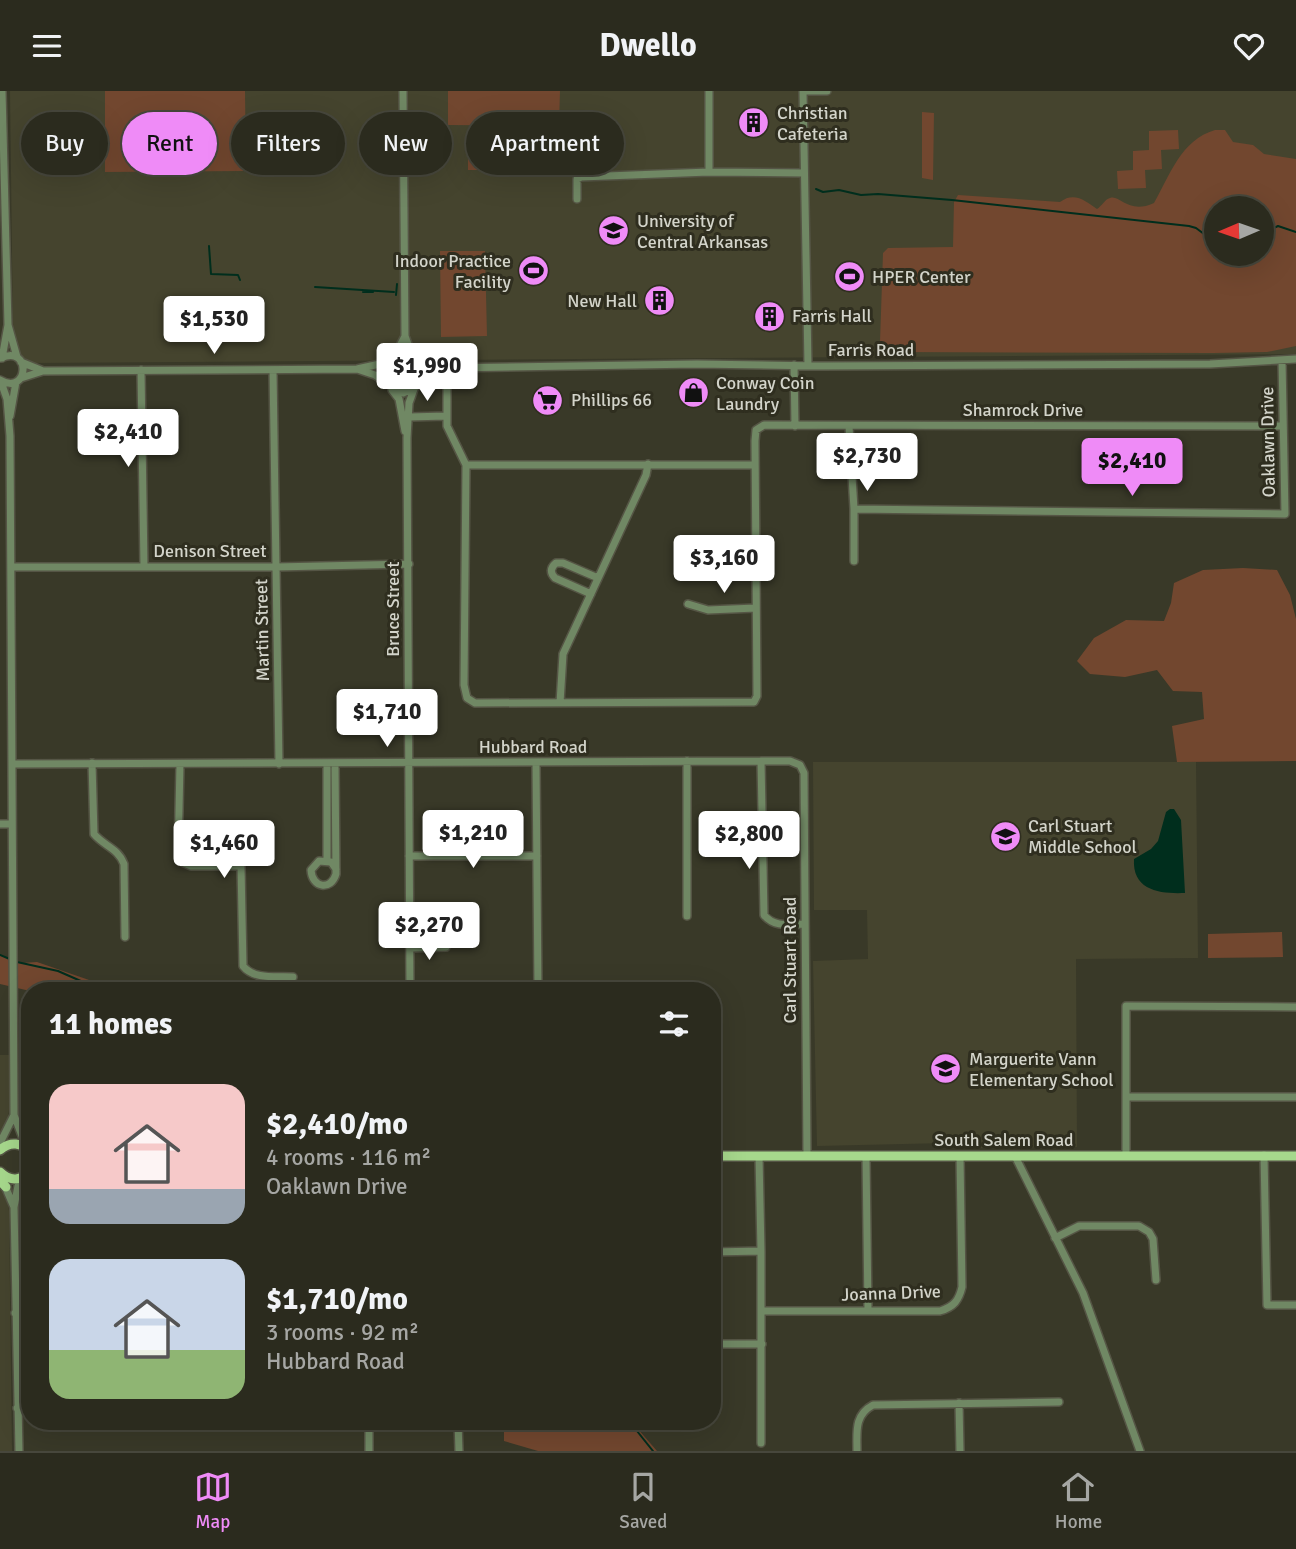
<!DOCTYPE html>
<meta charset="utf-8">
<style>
body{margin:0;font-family:Signika,sans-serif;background:#333327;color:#f1f3f6;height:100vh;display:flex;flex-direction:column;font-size:26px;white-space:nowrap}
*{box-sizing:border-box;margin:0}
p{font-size:23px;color:#a6a7a4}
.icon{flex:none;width:38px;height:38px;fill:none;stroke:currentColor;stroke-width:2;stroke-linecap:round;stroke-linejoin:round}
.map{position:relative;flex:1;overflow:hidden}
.panel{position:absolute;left:21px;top:891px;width:700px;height:448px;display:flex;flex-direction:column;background:#2b2b1e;border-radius:28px;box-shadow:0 7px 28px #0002,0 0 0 2px #47473c}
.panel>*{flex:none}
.banner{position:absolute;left:21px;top:21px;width:700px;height:63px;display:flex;gap:14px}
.needle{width:46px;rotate:268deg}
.fabs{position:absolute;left:1204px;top:105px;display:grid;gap:14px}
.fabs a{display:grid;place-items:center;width:70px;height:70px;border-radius:50%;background:#2b2b1e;box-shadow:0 7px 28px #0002,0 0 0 2px #47473c;font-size:35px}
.price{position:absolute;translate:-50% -60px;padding:0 16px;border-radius:7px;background:#fff;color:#222;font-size:23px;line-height:46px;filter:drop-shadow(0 2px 4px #0008)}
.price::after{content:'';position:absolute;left:50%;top:42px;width:21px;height:16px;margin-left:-10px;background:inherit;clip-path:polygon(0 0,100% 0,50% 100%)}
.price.selected{background:#ef8bf7;color:#111}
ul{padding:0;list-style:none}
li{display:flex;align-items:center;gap:21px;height:175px;padding:0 28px}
li span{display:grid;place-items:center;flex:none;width:196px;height:140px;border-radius:21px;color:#555}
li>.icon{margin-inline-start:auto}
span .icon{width:84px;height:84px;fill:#fffc;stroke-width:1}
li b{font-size:30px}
h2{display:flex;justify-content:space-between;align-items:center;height:84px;padding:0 28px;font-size:30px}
.tag{padding:0 24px;border-radius:32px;background:#2b2b1e;box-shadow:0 7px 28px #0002,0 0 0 2px #47473c;font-size:24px;line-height:63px}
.tag.selected{background:#ef8bf7;color:#111}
header{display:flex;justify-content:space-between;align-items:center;height:91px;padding:0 28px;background:#2b2b1e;font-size:32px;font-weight:700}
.dock{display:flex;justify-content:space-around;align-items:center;height:98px;border-top:2px solid #47473c;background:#2b2b1e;font-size:19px;color:#a6a7a4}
.dock a{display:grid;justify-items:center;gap:4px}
.dock .selected{color:#ef8bf7}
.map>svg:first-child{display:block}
.built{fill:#45442e;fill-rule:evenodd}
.green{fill:#72472f;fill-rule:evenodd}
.water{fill:#002e1d}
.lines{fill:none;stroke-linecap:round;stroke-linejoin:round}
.stream{stroke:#002e1d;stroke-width:2}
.minor-casing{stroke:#555545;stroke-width:10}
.major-casing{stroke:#555545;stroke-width:12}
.minor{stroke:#708864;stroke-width:7}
.major{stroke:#a6d88c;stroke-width:9}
.labels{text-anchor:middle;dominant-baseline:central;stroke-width:6;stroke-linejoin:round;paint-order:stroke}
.poi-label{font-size:18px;fill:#d3d4ca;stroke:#2f2e1f;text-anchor:start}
.street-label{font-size:18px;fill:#d3d4ca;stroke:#2f2e1f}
</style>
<header><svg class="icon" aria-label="menu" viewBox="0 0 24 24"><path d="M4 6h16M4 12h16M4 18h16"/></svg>Dwello<svg class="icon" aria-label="heart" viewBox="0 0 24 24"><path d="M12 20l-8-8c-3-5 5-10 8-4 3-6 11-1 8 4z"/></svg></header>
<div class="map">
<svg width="1296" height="1360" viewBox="0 0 1296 1360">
<rect width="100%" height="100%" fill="#393928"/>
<path class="built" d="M10,0H1296V263L31,272L18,262L13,247ZM1216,117H1262V163H1216Z
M813,671H1196L1198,867L1076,868L1077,1056L978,1057L947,1052L817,1055L813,870L868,868L867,819H814Z
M0,964H9V1020L6,1039L0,1049Z
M0,1093L8,1111L9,1120L12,1360H0Z"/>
<path class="green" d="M105,0H245L246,80L105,81Z
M448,0H560L559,35L448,34Z
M922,21L934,22L933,89L922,87Z
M1178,39L1179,58L1161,59L1162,78L1145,79L1146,97L1118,98L1117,80L1133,79V60L1149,59V40Z
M1215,39H1225L1233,51L1253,54L1264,63L1296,68V255L1267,261L1213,262L891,261L883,257L880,251L883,162L888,157L953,156L954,111L958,104L1060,111C1074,100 1086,110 1097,118C1101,116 1105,108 1110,107C1120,103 1128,124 1154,112C1170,84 1181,49 1215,39ZM1216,117H1262V163H1216Z
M468,45H546V79H468Z
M440,160H485L487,245L441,246Z
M1243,477L1277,479L1290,504L1296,528V670L1177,671L1172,635L1204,628L1202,601L1173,600L1157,579L1125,586L1090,583L1077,570L1094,547L1126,529L1164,530L1171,512L1174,492L1203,479Z
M1282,841L1283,866L1208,867V843Z
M0,864L22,872L37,871L118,899L30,900L0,893Z
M504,1330H631L657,1360H538L504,1350Z"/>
<path class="water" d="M1170,718H1174L1181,729L1185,802C1161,803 1132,800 1134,768L1151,758L1158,750L1166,721Z"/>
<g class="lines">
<path class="stream" d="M816,98L823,101L839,99L861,104L878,103L952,109L1189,135L1196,137L1216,152
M1262,143L1278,135L1296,141
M209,155L211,183L238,184L240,189
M315,196L394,201
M363,201H373
M396,204L397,193
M0,864L12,869
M17,871L58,880L99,898L109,900
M629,1330L653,1360"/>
<defs>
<path id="minor" d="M709,0V81
M803,0L808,274
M803,0H827
M577,108V88L581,86L709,81L804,82
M8,234L17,266
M405,245L413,267
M394,266L405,245L403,0
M2,267L8,234L2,0
M416,270L446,277L697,273L822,275L1210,273L1296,268
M21,271L43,280
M794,274L795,335
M447,277V335L466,374L464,594L467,607L475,612L754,611L757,605L755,350L756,339L764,334L1283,335
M357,278L375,284L384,290
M141,279L144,476
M273,279L279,673
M21,287L43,280L357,278L389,271
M0,289C29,306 32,253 1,267
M1,291L7,308L10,345L14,1024L27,1058
M386,291L385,277L391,268L406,265L415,269L421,281L417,295L403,302L393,299
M419,291L429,284L446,277
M392,299L399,308L405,340
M10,325L16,291
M409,326L446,325
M849,335L854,418V470
M466,374H755
M854,418L1285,423L1282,269
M11,476H276L409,473
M591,503L555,487C550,482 550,477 556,472H563L598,487
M688,513L708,519L756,517
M560,612L563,563L646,384L648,373
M687,670V825
M761,670L764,824C774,837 791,833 805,833
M92,672L94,743C104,755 118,757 124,773L125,846
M327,672V770
M335,672L336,783C331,800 312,797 311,779L319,770L331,771L336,778
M536,672L538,900
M13,673L761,670H790L800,674L804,682L807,1065
M180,673L178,765L184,772L191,775H241L243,875C254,889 276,885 293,886
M0,733H12
M409,765H537
M410,857L446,856
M410,900L407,347L409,312L414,298
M1126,1006H1296
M0,1052L14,1024
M1126,1064V915L1296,916
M1264,1064L1267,1214H1296
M759,1065L761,1160V1352
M1015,1065L1083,1202L1140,1360
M866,1066L868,1219
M4,1093L14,1116L19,1360
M20,1102L30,1088
M14,1116L18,1095L25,1085
M1055,1147L1079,1135H1139L1149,1141L1153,1148L1156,1189
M712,1161L761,1160
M762,1220H940C954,1216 959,1209 962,1196L960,1065
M15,1222L30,1221
M712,1253H762
M959,1312L960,1360
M17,1317H30
M369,1330V1360
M458,1330L459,1360
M857,1360C857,1341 854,1324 873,1314L1059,1311"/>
<path id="major" d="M0,1059C10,1050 22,1051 30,1062
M712,1065H1296
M0,1081C10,1091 22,1090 30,1079
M0,1090L6,1096"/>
</defs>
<use href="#minor" class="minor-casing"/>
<use href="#major" class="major-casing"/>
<use href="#minor" class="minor"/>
<use href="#major" class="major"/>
</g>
<defs>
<symbol id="building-disc" viewBox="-11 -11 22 22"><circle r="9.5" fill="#ef8bf7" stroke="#2f2e1f"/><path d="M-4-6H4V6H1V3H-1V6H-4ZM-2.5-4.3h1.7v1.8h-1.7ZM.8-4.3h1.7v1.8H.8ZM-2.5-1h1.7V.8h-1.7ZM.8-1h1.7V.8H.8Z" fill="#111"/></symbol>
<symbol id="university-disc" viewBox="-11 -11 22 22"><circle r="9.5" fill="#ef8bf7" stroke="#2f2e1f"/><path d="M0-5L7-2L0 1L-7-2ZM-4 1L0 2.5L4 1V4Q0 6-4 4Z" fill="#111"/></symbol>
<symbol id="stadium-disc" viewBox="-11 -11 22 22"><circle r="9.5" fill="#ef8bf7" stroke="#2f2e1f"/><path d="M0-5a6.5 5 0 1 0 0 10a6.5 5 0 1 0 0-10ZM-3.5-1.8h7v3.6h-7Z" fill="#111"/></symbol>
<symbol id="shop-disc" viewBox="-11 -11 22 22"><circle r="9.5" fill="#ef8bf7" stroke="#2f2e1f"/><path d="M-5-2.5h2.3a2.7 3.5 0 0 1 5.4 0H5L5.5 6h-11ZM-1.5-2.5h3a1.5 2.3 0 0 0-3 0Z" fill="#111"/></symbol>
<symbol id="supermarket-disc" viewBox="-11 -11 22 22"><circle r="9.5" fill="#ef8bf7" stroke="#2f2e1f"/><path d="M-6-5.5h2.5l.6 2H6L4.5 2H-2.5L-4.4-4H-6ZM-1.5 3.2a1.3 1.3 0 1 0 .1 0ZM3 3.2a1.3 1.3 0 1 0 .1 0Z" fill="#111"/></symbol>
<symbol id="school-disc" viewBox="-11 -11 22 22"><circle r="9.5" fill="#ef8bf7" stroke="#2f2e1f"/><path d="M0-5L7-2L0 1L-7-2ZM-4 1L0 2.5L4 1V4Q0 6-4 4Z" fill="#111"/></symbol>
</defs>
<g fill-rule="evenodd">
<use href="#building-disc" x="736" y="14" width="35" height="35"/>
<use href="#university-disc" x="596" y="122" width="35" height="35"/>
<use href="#stadium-disc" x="516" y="162" width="35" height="35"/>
<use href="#stadium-disc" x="832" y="168" width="35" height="35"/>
<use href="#building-disc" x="642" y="192" width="35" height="35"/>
<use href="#building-disc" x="752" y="208" width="35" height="35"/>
<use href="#shop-disc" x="676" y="284" width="35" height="35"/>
<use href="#supermarket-disc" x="530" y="292" width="35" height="35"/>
<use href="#school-disc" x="988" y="728" width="35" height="35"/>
<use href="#school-disc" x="928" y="960" width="35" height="35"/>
</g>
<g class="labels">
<g class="poi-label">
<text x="777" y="22">Christian<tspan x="777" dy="21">Cafeteria</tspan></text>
<text x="637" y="130">University of<tspan x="637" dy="21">Central Arkansas</tspan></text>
<text x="511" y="170" text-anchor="end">Indoor Practice<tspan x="511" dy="21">Facility</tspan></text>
<text x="872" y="186">HPER Center</text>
<text x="637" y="210" text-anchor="end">New Hall</text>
<text x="792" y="225">Farris Hall</text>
<text x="716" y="292">Conway Coin<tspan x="716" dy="21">Laundry</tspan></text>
<text x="571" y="309">Phillips 66</text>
<text x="1028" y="735">Carl Stuart<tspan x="1028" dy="21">Middle School</tspan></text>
<text x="969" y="968">Marguerite Vann<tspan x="969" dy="21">Elementary School</tspan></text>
</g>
<g class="street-label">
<text x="871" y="259">Farris Road</text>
<text x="1023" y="319">Shamrock Drive</text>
<text transform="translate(1268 351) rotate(-91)">Oaklawn Drive</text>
<text x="210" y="460">Denison Street</text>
<text transform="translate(393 518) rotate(-90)">Bruce Street</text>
<text transform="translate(262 539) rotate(-91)">Martin Street</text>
<text x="533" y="656">Hubbard Road</text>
<text transform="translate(790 869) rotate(-90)">Carl Stuart Road</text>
<text x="1004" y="1049">South Salem Road</text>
<text transform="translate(891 1202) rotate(-2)">Joanna Drive</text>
</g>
</g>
</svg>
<div class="fabs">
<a><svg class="needle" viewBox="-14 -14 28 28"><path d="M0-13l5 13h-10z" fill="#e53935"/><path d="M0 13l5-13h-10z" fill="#a6a7a4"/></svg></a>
</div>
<b class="price" style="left:214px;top:265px">$1,530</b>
<b class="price" style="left:427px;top:312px">$1,990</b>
<b class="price" style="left:128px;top:378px">$2,410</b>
<b class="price" style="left:867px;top:402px">$2,730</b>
<b class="price selected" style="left:1132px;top:407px">$2,410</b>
<b class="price" style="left:724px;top:504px">$3,160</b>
<b class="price" style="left:387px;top:658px">$1,710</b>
<b class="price" style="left:473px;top:779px">$1,210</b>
<b class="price" style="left:749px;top:780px">$2,800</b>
<b class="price" style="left:224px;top:789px">$1,460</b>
<b class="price" style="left:429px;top:871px">$2,270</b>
<div class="banner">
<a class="tag">Buy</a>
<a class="tag selected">Rent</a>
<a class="tag">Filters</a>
<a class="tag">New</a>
<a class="tag">Apartment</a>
</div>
<section class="panel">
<h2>11 homes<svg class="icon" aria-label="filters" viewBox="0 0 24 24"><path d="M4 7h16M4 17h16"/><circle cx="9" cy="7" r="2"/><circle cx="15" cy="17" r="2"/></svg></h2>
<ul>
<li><span style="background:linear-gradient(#f6c9c9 75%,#9aa5b1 0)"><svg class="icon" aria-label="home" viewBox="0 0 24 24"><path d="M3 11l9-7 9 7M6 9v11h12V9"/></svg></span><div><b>$2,410/mo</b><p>4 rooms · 116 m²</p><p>Oaklawn Drive</p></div></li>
<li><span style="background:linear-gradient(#c9d6e8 65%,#8fb573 0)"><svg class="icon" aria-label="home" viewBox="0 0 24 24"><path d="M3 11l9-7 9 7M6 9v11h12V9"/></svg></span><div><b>$1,710/mo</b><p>3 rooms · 92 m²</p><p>Hubbard Road</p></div></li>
</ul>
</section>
</div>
<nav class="dock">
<a class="selected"><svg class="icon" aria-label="map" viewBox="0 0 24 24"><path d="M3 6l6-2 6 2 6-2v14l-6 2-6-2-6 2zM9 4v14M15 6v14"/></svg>Map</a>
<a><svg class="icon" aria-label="saved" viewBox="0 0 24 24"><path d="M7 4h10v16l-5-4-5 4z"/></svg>Saved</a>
<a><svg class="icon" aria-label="home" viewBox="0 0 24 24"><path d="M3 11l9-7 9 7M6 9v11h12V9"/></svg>Home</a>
</nav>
